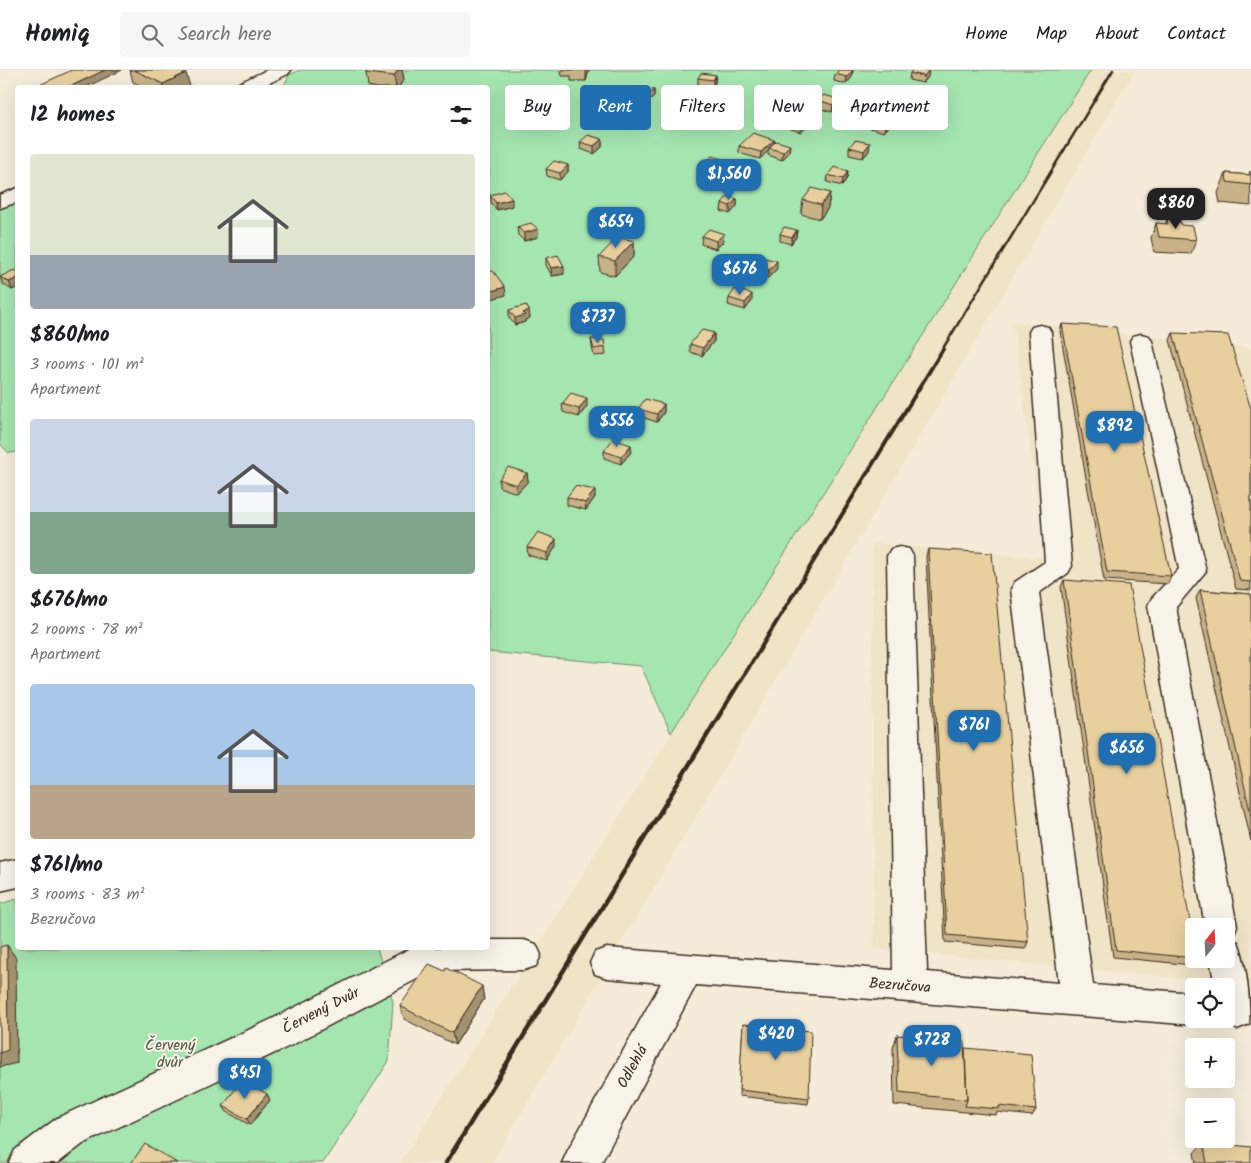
<!DOCTYPE html>
<meta charset="utf-8">
<style>
body{margin:0;font-family:Kalam,sans-serif;background:#f6f6f6;color:#202124;height:100vh;display:flex;flex-direction:column;font-size:19px;white-space:nowrap}
*{box-sizing:border-box;margin:0}
p{font-size:16px;color:#757577}
.icon{flex:none;width:28px;height:28px;fill:none;stroke:currentColor;stroke-width:2;stroke-linecap:round;stroke-linejoin:round}
.map{position:relative;flex:1;overflow:hidden}
.drawer{position:absolute;left:15px;top:15px;width:475px;height:865px;display:flex;flex-direction:column;background:#fff;border-radius:5px;box-shadow:0 5px 20px #0002}
.drawer>*{flex:none}
.hud{position:absolute;left:505px;top:15px;width:475px;height:45px;display:flex;gap:10px}
.needle{width:32px;rotate:18deg}
.fabs{position:absolute;left:1185px;top:848px;display:grid;gap:10px}
.fabs a{display:grid;place-items:center;width:50px;height:50px;border-radius:5px;background:#fff;box-shadow:0 5px 20px #0002;font-size:25px}
.price{position:absolute;translate:-50% -42px;padding:0 11px;border-radius:10px;background:#1f6fb2;color:#fff;font-size:16px;line-height:32px;filter:drop-shadow(0 1px 2px #0008)}
.price::after{content:'';position:absolute;left:50%;top:30px;width:15px;height:11px;margin-left:-8px;background:inherit;clip-path:polygon(0 0,100% 0,50% 100%)}
.price.on{background:#222;color:#fff}
ul{padding:0;list-style:none}
li{display:grid;align-content:center;gap:10px;height:265px;padding:0 15px}
li span{display:grid;place-items:center;height:155px;border-radius:5px;color:#555}
li>.icon{margin-inline-start:auto}
span .icon{width:90px;height:90px;fill:#fffc;stroke-width:1}
li b{font-size:21px}
h2{display:flex;justify-content:space-between;align-items:center;height:60px;padding:0 15px;font-size:21px}
.chip{padding:0 18px;border-radius:5px;background:#fff;box-shadow:0 5px 20px #0002;font-size:18px;line-height:45px}
.chip.on{background:#1f6fb2;color:#fff}
header{display:flex;align-items:center;gap:30px;box-sizing:border-box;height:70px;padding:0 25px;background:#fff;border-bottom:1px solid #e0e0e0}
header strong{font-size:24px}
nav{display:flex;gap:28px;margin-inline-start:auto;font-size:18px}
.search{width:350px;height:45px;background:#f6f6f6;display:flex;align-items:center;gap:12px;box-sizing:border-box;padding:0 18px;border-radius:5px;color:#757577;font-size:19px}
.map>svg:first-child{display:block}
.built{fill:#f0e4c7;fill-rule:evenodd}
.green{fill:#a5e6b0;stroke:#708867}
.lines{fill:none;stroke-linecap:round;stroke-linejoin:round}
.minor-casing{stroke:#3b2a1e;stroke-width:3}
.minor{fill:#f7f3e8;fill-rule:evenodd}
.rail-far2{stroke:#3b2a1e;stroke-width:2.5}
.rail-far1{stroke:#3b2a1e;stroke-width:4}
.rail{stroke:#3b2a1e;stroke-width:4.5}
.wall{fill:#c8b388;stroke:#3b2a1e}
.shaded-wall{fill:#a2926f;stroke:#3b2a1e}
.building{fill:#e8d09e;stroke:#3b2a1e}
.labels{text-anchor:middle;dominant-baseline:central;stroke-width:4;stroke-linejoin:round;paint-order:stroke}
.near-street-label{font-size:15px;fill:#3b2a1e;stroke:#f7f3e8}
.near-park-label{font-size:15px;fill:#565942;stroke:#f7f3e8}
</style>
<header>
<strong>Homiq</strong>
<div class="search"><svg class="icon" aria-label="search" viewBox="0 0 24 24"><circle cx="10" cy="10" r="6"/><path d="M15 15l6 6"/></svg>Search here</div>
<nav><a>Home</a><a>Map</a><a>About</a><a>Contact</a></nav>
</header>
<div class="map">
<svg width="1251" height="1093" viewBox="0 0 1251 1093">
<rect width="100%" height="100%" fill="#f4ecd9"/>
<filter id="ink" filterUnits="userSpaceOnUse"><feTurbulence type="fractalNoise" baseFrequency=".02" numOctaves="2"/><feDisplacementMap in="SourceGraphic" scale="10" xChannelSelector="R" yChannelSelector="G"/><feConvolveMatrix kernelMatrix="1 2 1 2 8 2 1 2 1" color-interpolation-filters="sRGB"/></filter>
<g filter="url(#ink)">
<path class="built" d="M1091,0H1135L492,1093H400Z
M1013,252L1251,278V915L874,879L872,473L1045,488ZM1194,856H1226V889H1194Z"/>
<path class="green" d="M300,0H1091L671,663L641,596L488,582V18H283L289,5Z
M17,130L18,382L9,383L0,374V138Z
M17,829L18,878H377L393,932L389,991L323,1093H0V834Z"/>
<g class="lines">
<defs>
<path id="minor" d="M267,0H291L288,4L259,18H234L237,14Z
M18,118V132L0,138V125Z
M1040,255L1048,257L1051,262L1072,496L1068,503L1039,523L1093,915L1194,923V949H1207L1206,950L1194,955L696,915L601,1093H562L568,1080L661,913L607,908L595,904L590,893L595,882L607,878L893,900L887,486L891,479L900,477L909,479L913,486L927,902L1059,913L1011,519L1015,512L1045,492L1029,262L1032,257Z
M1141,264L1149,266L1152,271L1206,501L1176,537L1237,856L1233,866L1227,868L1238,872C1246,890 1251,936 1249,954L1237,959L1225,954L1222,949H1226V916H1215L1210,889H1226V856H1205L1148,535L1152,528L1179,499L1130,271L1133,266Z
M18,789V817L0,821V793Z
M488,870H524L536,874L541,885L536,896L524,900L432,901L294,974L83,1074L58,1093H9L15,1080L57,1048L270,950L411,878H488Z"/>
</defs>
<use href="#minor" class="minor-casing"/>
<use href="#minor" class="minor"/>
<path class="rail-far2" d="M942,280L1113,0"/>
<path class="rail-far1" d="M724,638L943,279"/>
<path class="rail" d="M446,1093L725,636"/>
</g>
<path class="wall" d="M130,0H181L190,16L188,18H145L133,12Z
M367,0H402L404,9L398,18H377L368,16L366,3Z
M561,0H589L586,11H571V6H562Z
M910,3L928,7L923,13L909,10Z
M835,4L852,7L846,14L834,11Z
M716,5L715,12L713,17L698,15V8Z
M654,20V27L647,33L637,30V23Z
M890,28L908,32L903,38L889,35Z
M539,29V36L530,43L518,39L517,32Z
M838,29V36L832,42L817,38L818,30Z
M589,44L609,48L602,55L589,51Z
M891,48L890,55L884,62L870,58L871,51Z
M809,49L808,56L801,62L788,58V51Z
M602,69V77L594,84L581,79L580,72Z
M774,70V73L789,83L782,90L768,85V81L760,89L739,83V76Z
M849,77L869,81L863,88L849,85Z
M705,93L726,97L719,104L705,100Z
M568,95V102L560,110L547,106L546,99Z
M848,101L847,108L842,116L827,112L828,105Z
M1250,101L1251,136L1220,133L1218,123L1226,103L1249,105Z
M830,123L828,138L820,149L801,144L803,130Z
M490,125L512,136L497,140L491,133Z
M737,129V136L730,144L721,141L722,133Z
M1167,149L1181,155L1196,170L1191,184L1154,182L1151,168L1156,153L1165,154Z
M517,157L538,167L524,171L518,165Z
M797,160L796,167L791,174L780,171V164Z
M702,166L723,172L716,179L701,174Z
M634,171V186L615,206L600,202L599,187Z
M546,188L564,204L552,206L546,195Z
M753,196L777,199L768,208L753,203Z
M18,202V217L12,220L3,214L0,207Z
M729,228L752,231L745,240L728,235Z
M509,240L530,248L525,250V252L515,255L509,248Z
M1062,254L1171,506L1168,514L1104,510L1060,261Z
M714,263V271L702,286L690,282V274Z
M1173,263L1251,339V520L1236,519L1170,270Z
M591,269L605,277L606,285L594,286L592,277Z
M562,334L587,336L579,347L563,342Z
M664,334V342L657,352L638,346V339Z
M631,375V382L621,394L604,388V381Z
M527,403L528,411L517,423L499,417V409Z
M567,427H595L586,440L567,435Z
M556,476L547,491L528,485L527,477Z
M928,479L1028,872L1025,879L945,872L926,486Z
M1064,510L1194,874V889H1196L1192,895L1113,887L1061,517Z
M1200,520L1251,524V771L1196,528Z
M484,929L455,975L404,949L400,936Z
M743,954L809,1028L808,1034L739,1026Z
M897,965L965,978L1036,1040L1032,1046L997,1042L996,1045L894,1035L893,978Z
M267,1024L270,1030L250,1055L227,1042L223,1036Z
M1203,1072L1251,1093H1196L1194,1083Z"/>
<path class="shaded-wall" d="M105,0H122L84,18H67Z
M398,0H402L404,9L398,18H396L394,6Z
M586,0H589L586,11Z
M853,0L852,7L846,14L847,7Z
M929,0L928,7L923,13L924,6Z
M186,3L190,16L188,18H163V14Z
M716,5L715,12L713,17V10Z
M654,20V27L647,33V26Z
M909,25L908,32L903,38L904,31Z
M539,29V36L530,43V36Z
M838,29V36L832,42L833,35Z
M609,41V48L602,55V48Z
M891,48L890,55L884,62L885,55Z
M809,49L808,56L801,62V55Z
M602,69V77L594,84V76Z
M774,70L773,77L769,78L768,81L760,89L761,82Z
M870,73L869,81L863,88L864,81Z
M790,75L789,83L782,90L783,82Z
M726,90V97L719,104V97Z
M568,95V102L560,110V103Z
M488,99H489V106L488,107Z
M848,101L847,108L842,116L843,109Z
M830,123L828,138L820,149L821,135Z
M512,129V136L497,140L496,133Z
M737,129V136L730,144V136Z
M538,159V167L524,171V163Z
M797,160L796,167L791,174L792,167Z
M724,164L723,172L716,179V171Z
M634,171V186L615,206V191Z
M777,191V199L768,208L769,200Z
M564,196V204L552,206L551,198Z
M18,208V217L12,220L9,212Z
M505,217L506,225L488,230V222Z
M752,224V231L745,240V233Z
M529,240L530,248L525,250V252L515,255V248L523,243Z
M714,263V271L702,286L703,278Z
M587,328V336L579,347V339Z
M664,334V342L657,352V344Z
M631,375V382L621,394V387Z
M527,403L528,411L517,423L516,415Z
M595,420V427L586,440L585,433Z
M556,469V476L547,491V483Z
M7,875L16,888L17,993L0,997V983Z
M482,916L484,929L455,975L452,963Z
M267,1024L270,1030L250,1055L247,1049Z"/>
<path class="building" d="M72,0H105L67,18H33Z
M134,0H181L186,3L163,14Z
M367,0H398L394,6L366,3Z
M839,0H853L847,7L835,4Z
M913,0H929L924,6L910,3Z
M701,3L716,5L713,10L698,8Z
M643,18L654,20L647,26L637,23Z
M896,22L909,25L904,31L890,28Z
M527,25L539,29L530,36L517,32Z
M824,25L838,29L833,35L818,30Z
M596,38L609,41L602,48L589,44Z
M795,45L809,49L801,55L788,51Z
M876,45L891,48L885,55L871,51Z
M753,63L774,70L761,82L739,76Z
M588,65L602,69L594,76L580,72Z
M855,70L870,73L864,81L849,77Z
M776,71L790,75L783,82L769,78Z
M712,86L726,90L719,97L705,93Z
M554,91L568,95L560,103L546,99Z
M834,97L848,101L843,109L828,105Z
M1226,103L1251,105V115L1227,112Z
M812,118L830,123L821,135L803,130Z
M505,121L512,129L496,133L490,125Z
M728,126L737,129L730,136L722,133Z
M1167,149L1180,150L1181,155L1193,156L1196,170L1159,167L1156,153L1168,154Z
M531,153L538,159L524,163L517,157Z
M784,157L797,160L792,167L780,164Z
M709,159L724,164L716,171L702,166Z
M618,167L634,171L615,191L599,187Z
M558,185L564,196L551,198L546,188Z
M760,187L777,191L769,200L753,196Z
M14,200L18,202V208L9,212L0,207Z
M493,201L505,217L488,222V202Z
M735,219L752,224L745,233L729,228Z
M526,235L529,240L523,243L525,245L515,248L509,240Z
M1062,254L1116,257L1171,506L1107,502Z
M702,260L714,263L703,278L690,274Z
M1173,263L1228,265L1251,339V512L1240,511Z
M591,269L604,270L605,277L594,279Z
M571,323L587,328L579,339L562,334Z
M645,329L664,334L657,344L638,339Z
M613,369L631,375L621,387L604,381Z
M508,397L527,403L516,415L499,409Z
M575,416L595,420L585,433L567,427Z
M538,462L556,469L547,483L527,477Z
M928,479L992,483L1028,872L947,865Z
M1064,510L1129,515L1194,874V888L1116,880Z
M1200,520L1251,524V745Z
M7,875L8,980L0,983V877Z
M429,894L445,901L446,898L482,916L452,963L400,936Z
M743,954L811,961L809,1028L739,1020Z
M897,965L964,971L967,1030L899,1023Z
M965,978L1031,984L1036,1040L999,1036V1039L965,1036L967,1030Z
M242,1010L267,1024L247,1049L223,1036Z
M1203,1072L1251,1077V1093H1207Z
M145,1074L177,1093H131Z"/>
</g>
<g class="labels">
<g class="near-street-label">
<text transform="translate(900 916) rotate(4)">Bezručova</text>
<text transform="translate(321 941) rotate(-27)">Červený Dvůr</text>
<text transform="translate(633 997) rotate(-61)">Odlehlá</text>
</g>
<g class="near-park-label">
<text x="170" y="976">Červený<tspan x="170" dy="17">dvůr</tspan></text>
</g>
</g>
</svg>
<div class="fabs">
<a><svg class="needle" viewBox="-14 -14 28 28"><path d="M0-13l5 13h-10z" fill="#e53935"/><path d="M0 13l5-13h-10z" fill="#757577"/></svg></a>
<a><svg class="icon" aria-label="locate" viewBox="0 0 24 24"><circle cx="12" cy="12" r="6"/><path d="M12 2v4M12 18v4M2 12h4M18 12h4"/></svg></a>
<a>+</a>
<a>−</a>
</div>
<b class="price" style="left:729px;top:131px">$1,560</b>
<b class="price on" style="left:1176px;top:160px">$860</b>
<b class="price" style="left:616px;top:179px">$654</b>
<b class="price" style="left:740px;top:226px">$676</b>
<b class="price" style="left:598px;top:274px">$737</b>
<b class="price" style="left:617px;top:378px">$556</b>
<b class="price" style="left:1115px;top:383px">$892</b>
<b class="price" style="left:974px;top:682px">$761</b>
<b class="price" style="left:1127px;top:705px">$656</b>
<b class="price" style="left:776px;top:991px">$420</b>
<b class="price" style="left:932px;top:997px">$728</b>
<b class="price" style="left:245px;top:1030px">$451</b>
<div class="hud">
<a class="chip">Buy</a>
<a class="chip on">Rent</a>
<a class="chip">Filters</a>
<a class="chip">New</a>
<a class="chip">Apartment</a>
</div>
<section class="drawer">
<h2>12 homes<svg class="icon" aria-label="filters" viewBox="0 0 24 24"><path d="M4 7h16M4 17h16"/><circle cx="9" cy="7" r="2"/><circle cx="15" cy="17" r="2"/></svg></h2>
<ul>
<li><span style="background:linear-gradient(#dfe7d0 65%,#9aa5b1 0)"><svg class="icon" aria-label="home" viewBox="0 0 24 24"><path d="M3 11l9-7 9 7M6 9v11h12V9"/></svg></span><div><b>$860/mo</b><p>3 rooms · 101 m²</p><p>Apartment</p></div></li>
<li><span style="background:linear-gradient(#c9d6e8 60%,#7fa58c 0)"><svg class="icon" aria-label="home" viewBox="0 0 24 24"><path d="M3 11l9-7 9 7M6 9v11h12V9"/></svg></span><div><b>$676/mo</b><p>2 rooms · 78 m²</p><p>Apartment</p></div></li>
<li><span style="background:linear-gradient(#a9c7e8 65%,#b9a48a 0)"><svg class="icon" aria-label="home" viewBox="0 0 24 24"><path d="M3 11l9-7 9 7M6 9v11h12V9"/></svg></span><div><b>$761/mo</b><p>3 rooms · 83 m²</p><p>Bezručova</p></div></li>
</ul>
</section>
</div>
